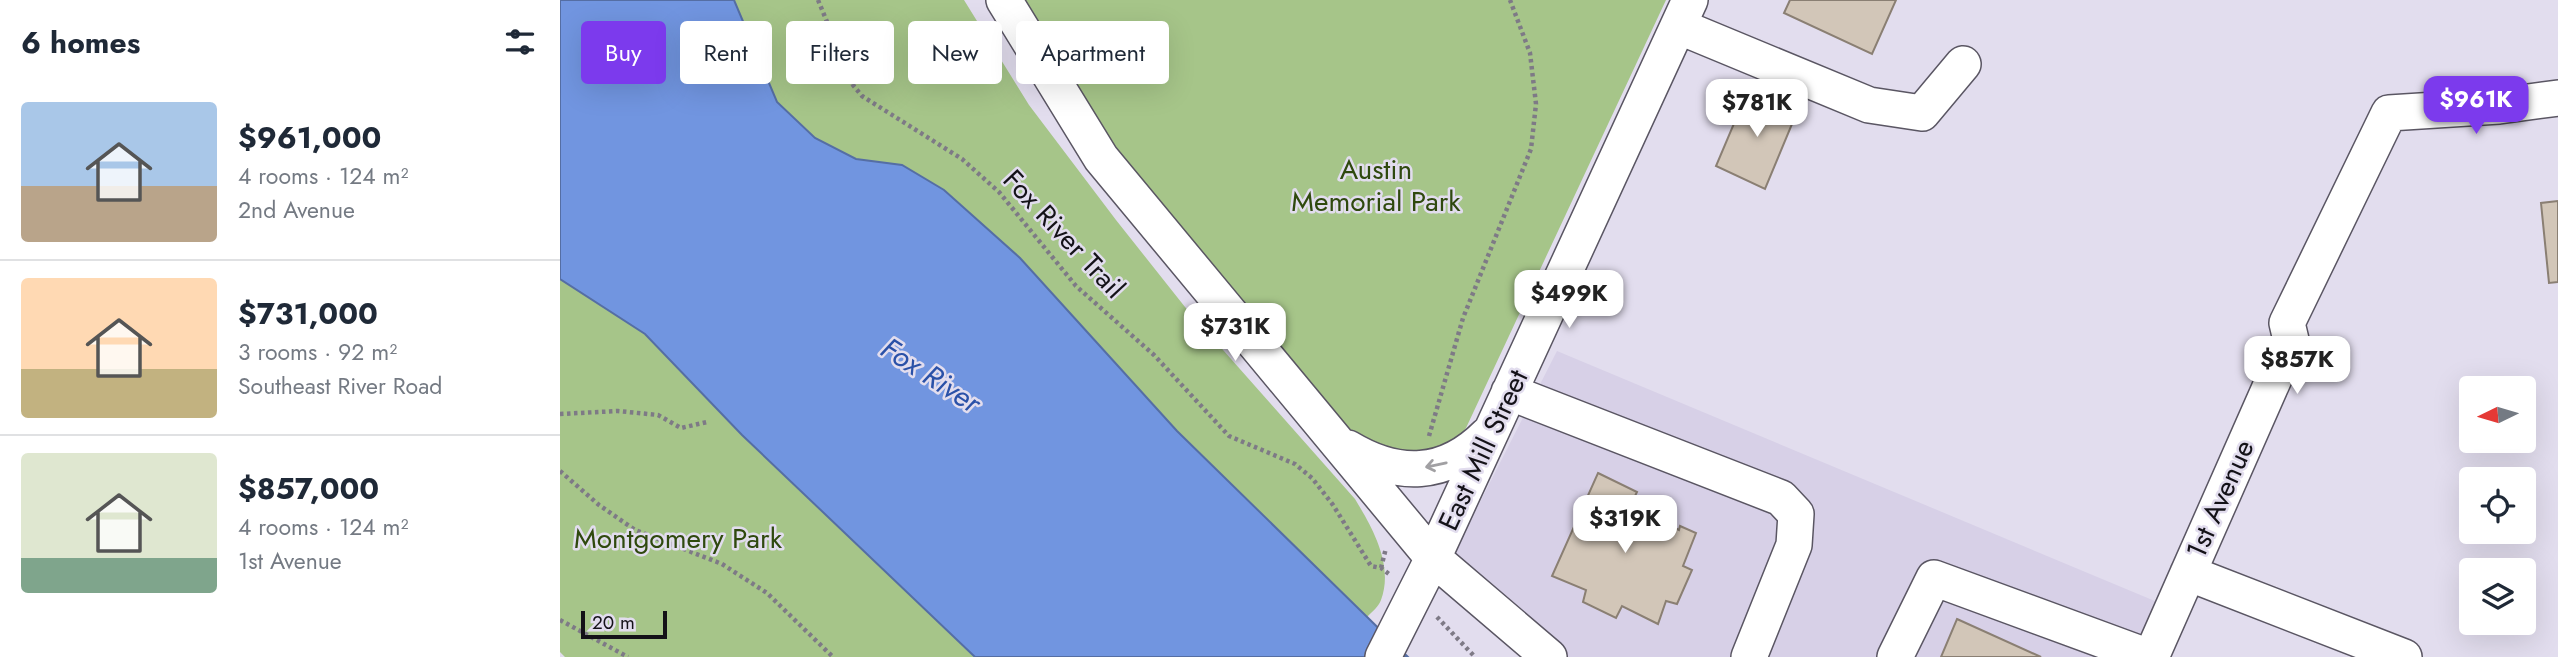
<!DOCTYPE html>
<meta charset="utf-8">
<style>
body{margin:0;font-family:Jost,sans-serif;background:#f2f2f3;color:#1f2937;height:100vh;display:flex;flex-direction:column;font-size:26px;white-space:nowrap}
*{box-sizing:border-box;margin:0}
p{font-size:23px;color:#747a83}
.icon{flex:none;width:38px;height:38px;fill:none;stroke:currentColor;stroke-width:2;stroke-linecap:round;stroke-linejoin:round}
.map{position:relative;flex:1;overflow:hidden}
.sheet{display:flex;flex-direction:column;background:#fff;width:560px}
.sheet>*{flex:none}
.guide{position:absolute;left:21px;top:21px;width:665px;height:63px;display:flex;gap:14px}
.needle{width:46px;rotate:265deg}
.fabs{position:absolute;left:1899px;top:376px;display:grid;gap:14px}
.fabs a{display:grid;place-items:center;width:77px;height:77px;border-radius:7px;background:#fff;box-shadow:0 7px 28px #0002;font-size:35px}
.scale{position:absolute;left:21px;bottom:18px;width:86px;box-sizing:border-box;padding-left:7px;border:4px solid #141218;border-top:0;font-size:19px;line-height:24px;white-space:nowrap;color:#141218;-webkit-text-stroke:5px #e2ddee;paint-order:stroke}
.price{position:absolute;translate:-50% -60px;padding:0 16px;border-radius:14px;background:#fff;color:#222;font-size:23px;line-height:46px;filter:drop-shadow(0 2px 4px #0008)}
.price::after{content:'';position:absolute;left:50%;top:42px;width:21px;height:16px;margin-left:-10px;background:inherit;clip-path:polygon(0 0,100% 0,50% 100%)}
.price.active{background:#7c3aed;color:#fff}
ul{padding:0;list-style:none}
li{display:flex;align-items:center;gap:21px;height:175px;padding:0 21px}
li+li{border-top:2px solid #e0e1e3}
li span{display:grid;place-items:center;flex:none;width:196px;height:140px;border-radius:7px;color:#555}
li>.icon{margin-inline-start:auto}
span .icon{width:84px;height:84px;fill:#fffc;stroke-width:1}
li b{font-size:30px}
h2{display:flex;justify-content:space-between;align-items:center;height:84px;padding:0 21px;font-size:30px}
.chip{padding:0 24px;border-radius:7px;background:#fff;box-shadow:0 7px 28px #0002;font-size:24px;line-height:63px}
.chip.active{background:#7c3aed;color:#fff}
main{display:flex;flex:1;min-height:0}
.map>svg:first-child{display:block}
.built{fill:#d7d0e7}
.green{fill:#a6c589}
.water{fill:#7195e0;stroke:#556ea4;stroke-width:2}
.building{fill:#d2c6b8;stroke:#8a7f73;stroke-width:2}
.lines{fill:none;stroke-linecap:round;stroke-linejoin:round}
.minor-casing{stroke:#5a5663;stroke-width:38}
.path{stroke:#7e7a86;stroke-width:4.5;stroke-dasharray:3.5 3.5;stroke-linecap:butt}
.minor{stroke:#fff;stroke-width:35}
.oneway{stroke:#a1a0a3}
.labels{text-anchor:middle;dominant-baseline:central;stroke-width:5;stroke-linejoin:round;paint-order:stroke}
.park-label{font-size:28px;fill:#2f490e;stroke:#e2ddee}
.street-label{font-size:28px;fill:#141218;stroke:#e2ddee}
.water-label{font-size:30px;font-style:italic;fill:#2a51a8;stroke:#e2ddee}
</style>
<main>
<section class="sheet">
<h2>6 homes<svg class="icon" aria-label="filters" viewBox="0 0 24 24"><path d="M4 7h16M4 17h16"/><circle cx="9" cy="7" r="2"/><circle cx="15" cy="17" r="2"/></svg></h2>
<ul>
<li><span style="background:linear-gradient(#a9c7e8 60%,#b9a48a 0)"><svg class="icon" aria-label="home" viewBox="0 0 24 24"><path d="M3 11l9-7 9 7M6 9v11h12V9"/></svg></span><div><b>$961,000</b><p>4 rooms · 124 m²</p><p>2nd Avenue</p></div></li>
<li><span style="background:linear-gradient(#ffd9b3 65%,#c2b280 0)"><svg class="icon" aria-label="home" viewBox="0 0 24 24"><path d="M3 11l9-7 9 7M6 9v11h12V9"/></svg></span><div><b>$731,000</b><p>3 rooms · 92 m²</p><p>Southeast River Road</p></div></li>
<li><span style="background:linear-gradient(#dfe7d0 75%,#7fa58c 0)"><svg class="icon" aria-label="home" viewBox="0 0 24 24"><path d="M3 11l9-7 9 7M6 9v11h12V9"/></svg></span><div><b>$857,000</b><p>4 rooms · 124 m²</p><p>1st Avenue</p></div></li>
</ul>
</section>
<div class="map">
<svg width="1998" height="657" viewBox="0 0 1998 657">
<rect width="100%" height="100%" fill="#e2ddee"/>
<path class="built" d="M997,351L1602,604L1579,657H1007L892,557Z"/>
<path class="green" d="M174,0H404L469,105L556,220L625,307L795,499C812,527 834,565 821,600C819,606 812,612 807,617L617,431L460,258L384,190L342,165L296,159L255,138L217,102Z
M454,0H1106L906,428L895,442L884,450L846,455L811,443L790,429L747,388L552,150Z
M0,279L85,334L182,435L415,657H5L0,652Z"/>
<path class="water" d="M0,0H174L217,102L255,138L296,159L342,165L384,190L460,258L617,431L848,657H415L182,435L85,334L0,279Z"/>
<path class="building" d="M1230,0H1336L1312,54L1224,13Z
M1189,88L1237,112L1205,189L1156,166Z
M1998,201V282L1989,283L1981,203Z
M1038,473L1077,492L1070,506L1119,530L1120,526L1136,533L1123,566L1132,570L1117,604L1106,601L1098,624L1062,606L1056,618L1023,602L1026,590L992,576Z
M1397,619L1481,657H1381Z"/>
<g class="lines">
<defs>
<path id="minor" d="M444,0L541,158L873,558L989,657
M1118,26L1309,105L1362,113L1403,64
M949,392L1221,498L1236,514L1234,545L1189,657
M788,448C838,478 885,477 927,435
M1628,573L1844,657
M823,657L873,558L1130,0
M1335,657L1374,578L1589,657
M1591,657L1731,340L1727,323L1829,113L1939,106L1998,98"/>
</defs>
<use href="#minor" class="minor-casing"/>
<path class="path" d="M258,0L293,85L302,96L402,159L439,192L516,286L594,355L669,436L735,464L752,478L773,505L811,566L821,568L829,574
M0,414L58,411L98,415L121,428L147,422
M869,436L903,318L971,149L976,104L970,53L950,0
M0,471L39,505L75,530L162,564L207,593L273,657
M821,568L826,548
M877,617L915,657
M0,620L68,657"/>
<use href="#minor" class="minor"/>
</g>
<defs><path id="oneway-shaft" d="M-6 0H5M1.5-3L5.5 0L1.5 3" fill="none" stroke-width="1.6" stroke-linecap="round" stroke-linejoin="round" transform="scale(1.75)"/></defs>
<use class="oneway" href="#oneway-shaft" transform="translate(876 465) rotate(168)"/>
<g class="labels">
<g class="park-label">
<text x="816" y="169">Austin<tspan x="816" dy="32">Memorial Park</tspan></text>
<text x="118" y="538">Montgomery Park</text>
</g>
<g class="street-label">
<text transform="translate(504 234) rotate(47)">Fox River Trail</text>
<text transform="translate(923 450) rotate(-65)">East Mill Street</text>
<text transform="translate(1660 499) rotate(-66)">1st Avenue</text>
</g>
<g class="water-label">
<text transform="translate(371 375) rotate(33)">Fox River</text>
</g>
</g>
</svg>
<div class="fabs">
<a><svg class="needle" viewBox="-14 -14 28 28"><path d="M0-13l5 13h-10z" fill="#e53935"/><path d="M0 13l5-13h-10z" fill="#747a83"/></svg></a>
<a><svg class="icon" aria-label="locate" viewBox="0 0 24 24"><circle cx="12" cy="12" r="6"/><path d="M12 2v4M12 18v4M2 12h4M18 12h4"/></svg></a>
<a><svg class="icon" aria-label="layers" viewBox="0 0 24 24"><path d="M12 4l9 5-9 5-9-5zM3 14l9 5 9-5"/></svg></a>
</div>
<div class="scale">20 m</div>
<b class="price active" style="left:1916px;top:136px">$961K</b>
<b class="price" style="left:1197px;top:139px">$781K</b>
<b class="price" style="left:1009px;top:330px">$499K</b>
<b class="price" style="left:675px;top:363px">$731K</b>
<b class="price" style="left:1737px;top:396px">$857K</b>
<b class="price" style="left:1065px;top:555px">$319K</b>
<div class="guide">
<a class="chip active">Buy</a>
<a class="chip">Rent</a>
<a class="chip">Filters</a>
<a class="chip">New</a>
<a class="chip">Apartment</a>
</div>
</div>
</main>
